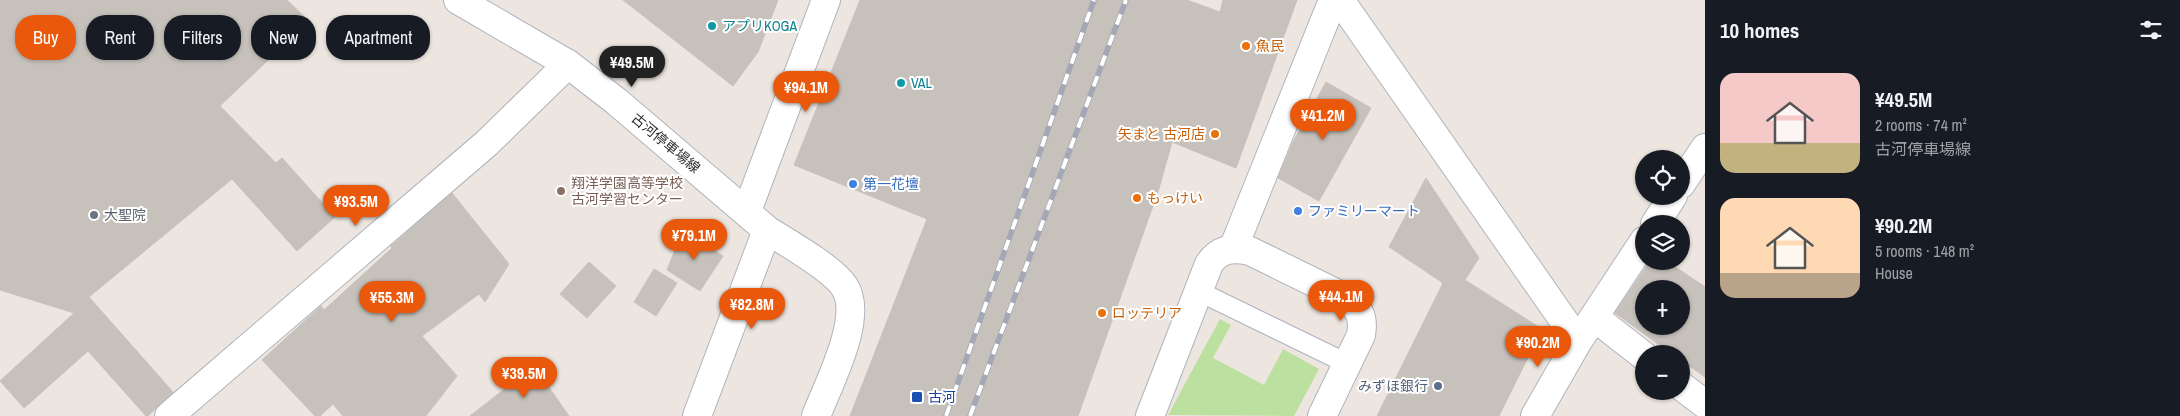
<!DOCTYPE html>
<meta charset="utf-8">
<style>
body{margin:0;font-family:"Archivo Narrow","Noto Sans JP",sans-serif;background:#242831;color:#f1f3f6;height:100vh;display:flex;flex-direction:column;font-size:19px;white-space:nowrap}
*{box-sizing:border-box;margin:0}
p{font-size:16px;color:#9ea1a6}
.icon{flex:none;width:28px;height:28px;fill:none;stroke:currentColor;stroke-width:2;stroke-linecap:round;stroke-linejoin:round}
.map{position:relative;flex:1;overflow:hidden}
.panel{display:flex;flex-direction:column;background:#171b24;width:475px}
.panel>*{flex:none}
.banner{position:absolute;left:15px;top:15px;width:475px;height:45px;display:flex;gap:10px}
.buttons{position:absolute;left:1635px;top:150px;display:grid;gap:10px}
.buttons a{display:grid;place-items:center;width:55px;height:55px;border-radius:50%;background:#171b24;box-shadow:0 1px 4px #0004;font-size:25px}
.price{position:absolute;translate:-50% -42px;padding:0 11px;border-radius:18px;background:#ea580c;color:#fff;font-size:16px;line-height:32px;filter:drop-shadow(0 1px 2px #0008)}
.price::after{content:'';position:absolute;left:50%;top:30px;width:15px;height:11px;margin-left:-8px;background:inherit;clip-path:polygon(0 0,100% 0,50% 100%)}
.price.on{background:#222;color:#fff}
ul{padding:0;list-style:none}
li{display:flex;align-items:center;gap:15px;height:125px;padding:0 15px}
li span{display:grid;place-items:center;flex:none;width:140px;height:100px;border-radius:15px;color:#555}
li>.icon{margin-inline-start:auto}
span .icon{width:60px;height:60px;fill:#fffc;stroke-width:1}
li b{font-size:21px}
h2{display:flex;justify-content:space-between;align-items:center;height:60px;padding:0 15px;font-size:21px}
.pill{padding:0 18px;border-radius:20px;background:#171b24;box-shadow:0 1px 4px #0004;font-size:18px;line-height:45px}
.pill.on{background:#ea580c;color:#fff}
main{display:flex;flex:1;min-height:0}
.map>svg:first-child{display:block}
.green{fill:#bce0a0}
.building{fill:#c6c1bb;stroke:#c9c2ba;fill-rule:evenodd}
.lines{fill:none;stroke-linecap:round;stroke-linejoin:round}
.service-casing{stroke:#b0b3bc;stroke-width:21}
.minor-casing{stroke:#b0b3bc;stroke-width:30}
.tertiary-casing{stroke:#b0b3bc;stroke-width:30}
.secondary-casing{stroke:#b0b3bc;stroke-width:30}
.service{stroke:#fff;stroke-width:19}
.minor{stroke:#fff;stroke-width:28}
.tertiary{stroke:#fff;stroke-width:28}
.secondary{stroke:#fff;stroke-width:28}
.rail-casing{stroke:#a3a7b6;stroke-width:5.5}
.rail{stroke:#fff;stroke-width:4;stroke-dasharray:11;stroke-linecap:butt}
.culture-dot{fill:#0f9aa8;stroke:#fff;stroke-width:2}
.food-dot{fill:#e8710a;stroke:#fff;stroke-width:2}
.shop-dot{fill:#3f7fe0;stroke:#fff;stroke-width:2}
.education-dot{fill:#8d6e63;stroke:#fff;stroke-width:2}
.worship-dot{fill:#6b7280;stroke:#fff;stroke-width:2}
.service-dot{fill:#5c6f8a;stroke:#fff;stroke-width:2}
.transit-dot{fill:#1a4fb4;stroke:#fff;stroke-width:2}
.labels{text-anchor:middle;dominant-baseline:central;stroke-width:4;stroke-linejoin:round;paint-order:stroke}
.culture-label{font-size:14px;fill:#0d838f;stroke:#fff;text-anchor:start}
.food-label{font-size:14px;fill:#c56008;stroke:#fff;text-anchor:start}
.street-label{font-size:14px;fill:#2d2d2d;stroke:#fff}
.education-label{font-size:14px;fill:#785e54;stroke:#fff;text-anchor:start}
.shop-label{font-size:14px;fill:#366cbe;stroke:#fff;text-anchor:start}
.worship-label{font-size:14px;fill:#5b616d;stroke:#fff;text-anchor:start}
.service-label{font-size:14px;fill:#4e5e75;stroke:#fff;text-anchor:end}
.transit-label{font-size:14px;fill:#164399;stroke:#fff;text-anchor:start}
</style>
<main>
<div class="map">
<svg width="1705" height="416" viewBox="0 0 1705 416">
<rect width="100%" height="100%" fill="#ede6e0"/>
<path class="green" d="M1220,319L1231,325L1213,358L1264,385L1283,349L1319,369L1294,416L1168,415Z"/>
<path class="building" d="M0,0H287L309,21L220,106L276,163L282,158L335,217L297,251L232,179L89,297L173,392L148,416H146L88,351L24,408L0,381L74,313L0,290Z
M623,0H778L758,52L733,86Z
M860,0H1187L1220,12L1223,0H1297L1236,168L1172,142L1158,192L1078,416H850L927,219L794,165Z
M1326,82L1371,108L1319,201L1278,178L1293,142Z
M1426,178L1479,258L1465,280L1542,329L1499,416H1377L1443,283L1389,247Z
M452,193L509,264L485,302L479,294L422,336L457,376L426,416H343L333,404L320,416H315L262,360L321,306L324,310L392,248L391,246Z
M683,230L723,256L700,291L667,270Z
M1650,261H1667L1705,287V377L1681,360V354H1672L1615,313ZM1644,289H1681V326H1644Z
M589,262L616,286L587,318L560,294Z
M654,269L677,283L656,316L634,302Z
M534,366L569,416H470Z"/>
<g class="lines">
<defs>
<path id="service" d="M1198,291L1348,364"/>
<path id="minor" d="M1340,0L1578,341
M1681,184L1705,148
M1655,224L1673,196
M1233,249L1333,0
M1594,317L1644,356
M1681,386L1705,404
M169,416L487,143L568,64
M1535,416L1578,341L1644,241"/>
<path id="tertiary" d="M747,211L826,0
M697,416L767,230C786,242 832,268 844,286C865,316 828,385 816,416
M1150,416L1209,264C1219,249 1232,247 1250,251L1346,298C1360,309 1364,318 1361,335L1322,416"/>
<path id="secondary" d="M458,0L568,64L616,101L767,230"/>
</defs>
<use href="#service" class="service-casing"/>
<use href="#minor" class="minor-casing"/>
<use href="#tertiary" class="tertiary-casing"/>
<use href="#secondary" class="secondary-casing"/>
<use href="#service" class="service"/>
<use href="#minor" class="minor"/>
<use href="#tertiary" class="tertiary"/>
<use href="#secondary" class="secondary"/>
<defs>
<path id="rail" d="M946,416L1094,0
M970,416L1126,0"/>
</defs>
<use href="#rail" class="rail-casing"/>
<use href="#rail" class="rail"/>
</g>
<g class="culture-dot">
<circle cx="712" cy="26" r="5"/>
<circle cx="901" cy="83" r="5"/>
</g>
<g class="food-dot">
<circle cx="1246" cy="46" r="5"/>
<circle cx="1215" cy="134" r="5"/>
<circle cx="1137" cy="198" r="5"/>
<circle cx="1102" cy="313" r="5"/>
</g>
<g class="shop-dot">
<circle cx="853" cy="184" r="5"/>
<circle cx="1298" cy="211" r="5"/>
</g>
<circle class="education-dot" cx="561" cy="191" r="5"/>
<circle class="worship-dot" cx="94" cy="215" r="5"/>
<circle class="service-dot" cx="1438" cy="386" r="5"/>
<rect class="transit-dot" x="911" y="391" width="12" height="12" rx="2.5"/>
<g class="labels">
<g class="culture-label">
<text x="722" y="26">アプリKOGA</text>
<text x="911" y="83">VAL</text>
</g>
<g class="food-label">
<text x="1256" y="46">魚民</text>
<text x="1205" y="134" text-anchor="end">矢まと 古河店</text>
<text x="1147" y="198">もっけい</text>
<text x="1112" y="313">ロッテリア</text>
</g>
<g class="street-label">
<text transform="translate(666 143) rotate(40)">古河停車場線</text>
</g>
<g class="education-label">
<text x="571" y="183">翔洋学園高等学校<tspan x="571" dy="16">古河学習センター</tspan></text>
</g>
<g class="shop-label">
<text x="863" y="184">第一花壇</text>
<text x="1308" y="211">ファミリーマート</text>
</g>
<g class="worship-label">
<text x="104" y="215">大聖院</text>
</g>
<g class="service-label">
<text x="1428" y="386">みずほ銀行</text>
</g>
<g class="transit-label">
<text x="928" y="397">古河</text>
</g>
</g>
</svg>
<div class="buttons">
<a><svg class="icon" aria-label="locate" viewBox="0 0 24 24"><circle cx="12" cy="12" r="6"/><path d="M12 2v4M12 18v4M2 12h4M18 12h4"/></svg></a>
<a><svg class="icon" aria-label="layers" viewBox="0 0 24 24"><path d="M12 4l9 5-9 5-9-5zM3 14l9 5 9-5"/></svg></a>
<a>+</a>
<a>−</a>
</div>
<b class="price on" style="left:632px;top:88px">¥49.5M</b>
<b class="price" style="left:806px;top:113px">¥94.1M</b>
<b class="price" style="left:1323px;top:141px">¥41.2M</b>
<b class="price" style="left:356px;top:227px">¥93.5M</b>
<b class="price" style="left:694px;top:261px">¥79.1M</b>
<b class="price" style="left:1341px;top:322px">¥44.1M</b>
<b class="price" style="left:392px;top:323px">¥55.3M</b>
<b class="price" style="left:752px;top:330px">¥82.8M</b>
<b class="price" style="left:1538px;top:368px">¥90.2M</b>
<b class="price" style="left:524px;top:399px">¥39.5M</b>
<div class="banner">
<a class="pill on">Buy</a>
<a class="pill">Rent</a>
<a class="pill">Filters</a>
<a class="pill">New</a>
<a class="pill">Apartment</a>
</div>
</div>
<section class="panel">
<h2>10 homes<svg class="icon" aria-label="filters" viewBox="0 0 24 24"><path d="M4 7h16M4 17h16"/><circle cx="9" cy="7" r="2"/><circle cx="15" cy="17" r="2"/></svg></h2>
<ul>
<li><span style="background:linear-gradient(#f6c9c9 70%,#c2b280 0)"><svg class="icon" aria-label="home" viewBox="0 0 24 24"><path d="M3 11l9-7 9 7M6 9v11h12V9"/></svg></span><div><b>¥49.5M</b><p>2 rooms · 74 m²</p><p>古河停車場線</p></div></li>
<li><span style="background:linear-gradient(#ffd9b3 75%,#b9a48a 0)"><svg class="icon" aria-label="home" viewBox="0 0 24 24"><path d="M3 11l9-7 9 7M6 9v11h12V9"/></svg></span><div><b>¥90.2M</b><p>5 rooms · 148 m²</p><p>House</p></div></li>
</ul>
</section>
</main>
